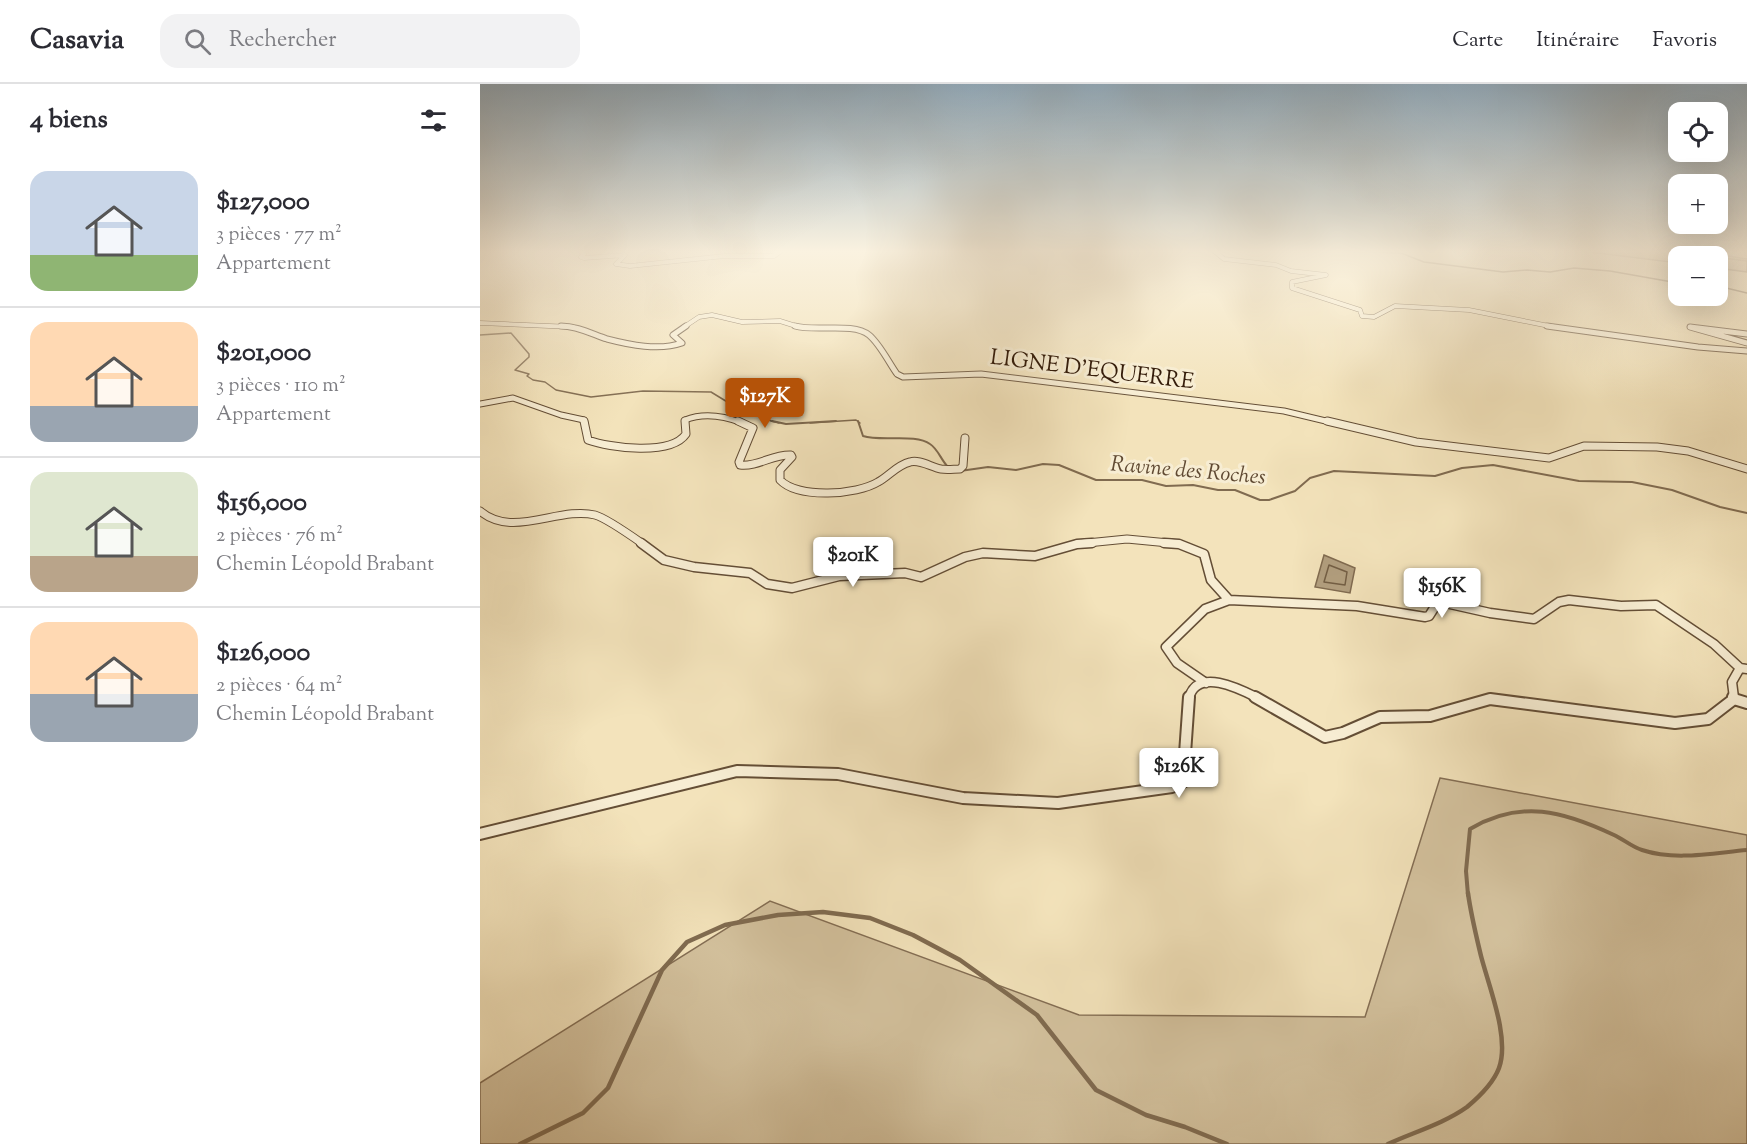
<!DOCTYPE html>
<html lang="fr">
<meta charset="utf-8">
<style>
body{margin:0;font-family:"Sorts Mill Goudy",serif;background:#f2f2f3;color:#2b2b33;height:100vh;display:flex;flex-direction:column;font-size:22px;white-space:nowrap}
*{box-sizing:border-box;margin:0}
p{font-size:20px;color:#7c7c81}
.icon{flex:none;width:33px;height:33px;fill:none;stroke:currentColor;stroke-width:2;stroke-linecap:round;stroke-linejoin:round}
.map{position:relative;flex:1;overflow:hidden}
.details{display:flex;flex-direction:column;background:#fff;width:480px}
.details>*{flex:none}
.tools{position:absolute;left:1188px;top:18px;display:grid;gap:12px}
.tools a{display:grid;place-items:center;width:60px;height:60px;border-radius:12px;background:#fff;box-shadow:0 6px 24px #0002;font-size:30px}
.price{position:absolute;translate:-50% -51px;padding:0 14px;border-radius:6px;background:#fff;color:#222;font-size:20px;line-height:39px;filter:drop-shadow(0 2px 3px #0008)}
.price::after{content:'';position:absolute;left:50%;top:36px;width:18px;height:14px;margin-left:-9px;background:inherit;clip-path:polygon(0 0,100% 0,50% 100%)}
.price.on{background:#b45309;color:#fff}
ul{padding:0;list-style:none}
li{display:flex;align-items:center;gap:18px;height:150px;padding:0 30px}
li+li{border-top:2px solid #e1e1e2}
li span{display:grid;place-items:center;flex:none;width:168px;height:120px;border-radius:18px;color:#555}
li>.icon{margin-inline-start:auto}
span .icon{width:72px;height:72px;fill:#fffc;stroke-width:1}
li b{font-size:26px}
h2{display:flex;justify-content:space-between;align-items:center;height:72px;padding:0 30px;font-size:26px}
header{display:flex;align-items:center;gap:36px;box-sizing:border-box;height:84px;padding:0 30px;background:#fff;border-bottom:2px solid #e1e1e2}
header strong{font-size:28px}
nav{display:flex;gap:33px;margin-inline-start:auto;font-size:21px}
.search{width:420px;height:54px;background:#f2f2f3;display:flex;align-items:center;gap:15px;box-sizing:border-box;padding:0 21px;border-radius:18px;color:#7c7c81;font-size:22px}
main{display:flex;flex:1;min-height:0}
.map>svg:first-child{display:block}
.green{fill:#d3c19d;stroke:#846e54;stroke-width:1.5}
.water{fill:#b29f7f;stroke:#806b50;stroke-width:1.5}
.lines{fill:none;stroke-linecap:round;stroke-linejoin:round}
.shore{stroke:#735e44;stroke-width:1.5}
.stream-far3{stroke:#806b50;stroke-width:1.5}
.stream-far2{stroke:#806b50;stroke-width:2}
.stream-far1{stroke:#806b50;stroke-width:4}
.stream{stroke:#806b50;stroke-width:4.5}
.minor-far4-casing{stroke:#644e36;stroke-width:5}
.minor-far3-casing{stroke:#644e36;stroke-width:7}
.minor-far2-casing{stroke:#644e36;stroke-width:9}
.minor-far1-casing{stroke:#644e36;stroke-width:11}
.minor-casing{stroke:#644e36;stroke-width:14}
.minor-far4{stroke:#f7edd3;stroke-width:4}
.minor-far3{stroke:#f7edd3;stroke-width:5}
.minor-far2{stroke:#f7edd3;stroke-width:7}
.minor-far1{stroke:#f7edd3;stroke-width:8}
.minor{stroke:#f7edd3;stroke-width:10}
.labels{text-anchor:middle;dominant-baseline:central;stroke-width:6;stroke-linejoin:round;paint-order:stroke}
.far-street-label{font-size:22px;fill:#341c0a;stroke:#f7edd3}
.far-water-label{font-size:22px;font-style:italic;fill:#604a33;stroke:#f7edd3}
</style>
<header>
<strong>Casavia</strong>
<div class="search"><svg class="icon" aria-label="search" viewBox="0 0 24 24"><circle cx="10" cy="10" r="6"/><path d="M15 15l6 6"/></svg>Rechercher</div>
<nav><a>Carte</a><a>Itinéraire</a><a>Favoris</a></nav>
</header>
<main>
<section class="details">
<h2>4 biens<svg class="icon" aria-label="filters" viewBox="0 0 24 24"><path d="M4 7h16M4 17h16"/><circle cx="9" cy="7" r="2"/><circle cx="15" cy="17" r="2"/></svg></h2>
<ul>
<li><span style="background:linear-gradient(#c9d6e8 70%,#8fb573 0)"><svg class="icon" aria-label="home" viewBox="0 0 24 24"><path d="M3 11l9-7 9 7M6 9v11h12V9"/></svg></span><div><b>$127,000</b><p>3 pièces · 77 m²</p><p>Appartement</p></div></li>
<li><span style="background:linear-gradient(#ffd9b3 70%,#9aa5b1 0)"><svg class="icon" aria-label="home" viewBox="0 0 24 24"><path d="M3 11l9-7 9 7M6 9v11h12V9"/></svg></span><div><b>$201,000</b><p>3 pièces · 110 m²</p><p>Appartement</p></div></li>
<li><span style="background:linear-gradient(#dfe7d0 70%,#b9a48a 0)"><svg class="icon" aria-label="home" viewBox="0 0 24 24"><path d="M3 11l9-7 9 7M6 9v11h12V9"/></svg></span><div><b>$156,000</b><p>2 pièces · 76 m²</p><p>Chemin Léopold Brabant</p></div></li>
<li><span style="background:linear-gradient(#ffd9b3 60%,#9aa5b1 0)"><svg class="icon" aria-label="home" viewBox="0 0 24 24"><path d="M3 11l9-7 9 7M6 9v11h12V9"/></svg></span><div><b>$126,000</b><p>2 pièces · 64 m²</p><p>Chemin Léopold Brabant</p></div></li>
</ul>
</section>
<div class="map">
<svg width="1267" height="1060" viewBox="0 0 1267 1060">
<rect width="100%" height="100%" fill="#f3e3bb"/>
<filter id="stains"><feTurbulence type="fractalNoise" baseFrequency=".00333" numOctaves="4"/><feColorMatrix values="0 0 0 0 .2 0 0 0 0 .09 0 0 0 0 .02 0 0 0 .5 -.17"/></filter>
<radialGradient id="worn" r=".72"><stop offset=".6" stop-color="#630" stop-opacity="0"/><stop offset="1" stop-color="#630" stop-opacity=".3"/></radialGradient>
<path class="green" d="M1102,167H1218L1267,175V188L1238,184V172H1198V179Z
M960,694L1267,751V1060H0V999L290,817L599,931L885,933Z"/>
<path class="water" d="M844,471L875,484L870,509L835,503Z"/>
<g class="lines">
<path class="shore" d="M849,481L867,488L865,501L844,498Z"/>
<path class="stream-far3" d="M869,167L921,169L944,178L1023,188L1047,186L1070,188L1094,184L1130,187L1198,199
M1190,167L1267,177
M1238,202L1267,209
M0,251L31,249L49,270V273L35,286L49,290L47,292L53,296L65,298L76,306L111,313L163,307L231,308L249,319L267,324L291,337L299,339
M330,339L376,336L380,339"/>
<path class="stream-far2" d="M292,337L306,340L356,337
M378,337L383,352C402,358 435,349 450,360C458,365 461,376 468,383
M480,387L508,383L536,386L563,380L579,381L616,396H662L686,402L713,401L738,406H755L780,416H789L815,407L830,394L854,387L955,392L982,384L1013,381L1099,397L1152,398L1192,406L1240,423L1267,429"/>
<path class="stream-far1" d="M988,811L986,787L990,745C1041,715 1083,727 1134,751C1143,755 1152,763 1162,766C1195,777 1233,769 1267,766"/>
<path class="stream" d="M40,1060L103,1029L128,1004L182,886L207,858L245,841L298,831L343,828L390,834L433,851L480,876L557,931L616,1006L666,1031L705,1043L747,1060
M908,1060C934,1048 963,1040 987,1023C999,1013 1013,1000 1019,984C1030,954 1009,903 1001,872C996,851 991,831 988,809"/>
<defs>
<path id="minor-far4" d="M100,167L104,170L101,173L104,174L145,171L136,180L150,182L244,172H294L301,167
M734,167L744,175L796,181L811,187L846,191L812,198V204L880,226L882,232L894,233L915,222L989,226L1074,243
M0,239L93,243
M204,243L219,233L232,231L262,238L300,237L319,243
M1211,243H1212"/>
<path id="minor-far3" d="M81,242C97,242 112,250 127,255C150,261 179,267 202,259L193,251L206,242
M315,242C336,248 373,238 389,251C400,260 409,279 417,290L423,293L501,290L804,327L854,339
M1067,242L1218,263L1267,267
M1267,250L1210,243L1267,259
M0,320L33,314L81,331L104,336L105,339
M205,339V336C223,329 244,332 262,339"/>
<path id="minor-far2" d="M104,337L108,356C130,364 191,372 206,350L205,337
M258,337L273,344L259,378L260,381C278,383 293,370 311,371L312,373L300,386V396C318,415 377,411 398,398C409,392 417,381 430,378C439,375 451,383 461,385C467,386 474,385 480,385L483,382L485,354
M847,337L936,358L1069,374L1104,362L1177,363L1208,367L1267,385
M0,427C33,455 79,422 115,431C126,434 153,453 163,460
M597,460L647,455L699,460"/>
<path id="minor-far1" d="M161,459L184,476L214,483L270,489L287,500L312,504L359,492L425,489L441,493L485,473L503,469L555,472L597,460L612,459
M684,459L699,460L724,470L731,496L749,516
M726,599L697,579L686,563L725,525L749,516L877,522L945,533L949,532L956,521L961,518L1010,529L1054,535L1079,518L1089,516L1141,522L1176,521L1234,560L1260,584
M709,614C717,583 760,605 778,614
M1254,614L1252,598L1260,584L1267,585"/>
<path id="minor" d="M775,613L845,653L863,649L900,633L950,632L1010,615L1195,639L1228,635L1254,615L1253,613
M1254,615L1267,619
M0,750L257,687L358,690L483,714L578,719L692,703L703,698L709,613"/>
</defs>
<use href="#minor-far4" class="minor-far4-casing"/>
<use href="#minor-far3" class="minor-far3-casing"/>
<use href="#minor-far2" class="minor-far2-casing"/>
<use href="#minor-far1" class="minor-far1-casing"/>
<use href="#minor" class="minor-casing"/>
<use href="#minor-far4" class="minor-far4"/>
<use href="#minor-far3" class="minor-far3"/>
<use href="#minor-far2" class="minor-far2"/>
<use href="#minor-far1" class="minor-far1"/>
<use href="#minor" class="minor"/>
</g>
<linearGradient id="sky" x2="0" y2="1"><stop stop-color="#92acbe"/><stop offset="0.53" stop-color="#faf2e0"/><stop offset="1" stop-color="#faf2e0" stop-opacity="0"/></linearGradient>
<rect width="1267" height="316" fill="url(#sky)"/>
<g class="labels">
<g class="far-street-label">
<text transform="translate(612 287) rotate(7)">LIGNE D'EQUERRE</text>
</g>
<g class="far-water-label">
<text transform="translate(708 388) rotate(5)">Ravine des Roches</text>
</g>
</g>
<rect width="100%" height="100%" filter="url(#stains)"/>
<rect width="100%" height="100%" fill="url(#worn)"/>
</svg>
<div class="tools">
<a><svg class="icon" aria-label="locate" viewBox="0 0 24 24"><circle cx="12" cy="12" r="6"/><path d="M12 2v4M12 18v4M2 12h4M18 12h4"/></svg></a>
<a>+</a>
<a>−</a>
</div>
<b class="price on" style="left:285px;top:345px">$127K</b>
<b class="price" style="left:373px;top:504px">$201K</b>
<b class="price" style="left:962px;top:535px">$156K</b>
<b class="price" style="left:699px;top:715px">$126K</b>
</div>
</main>
